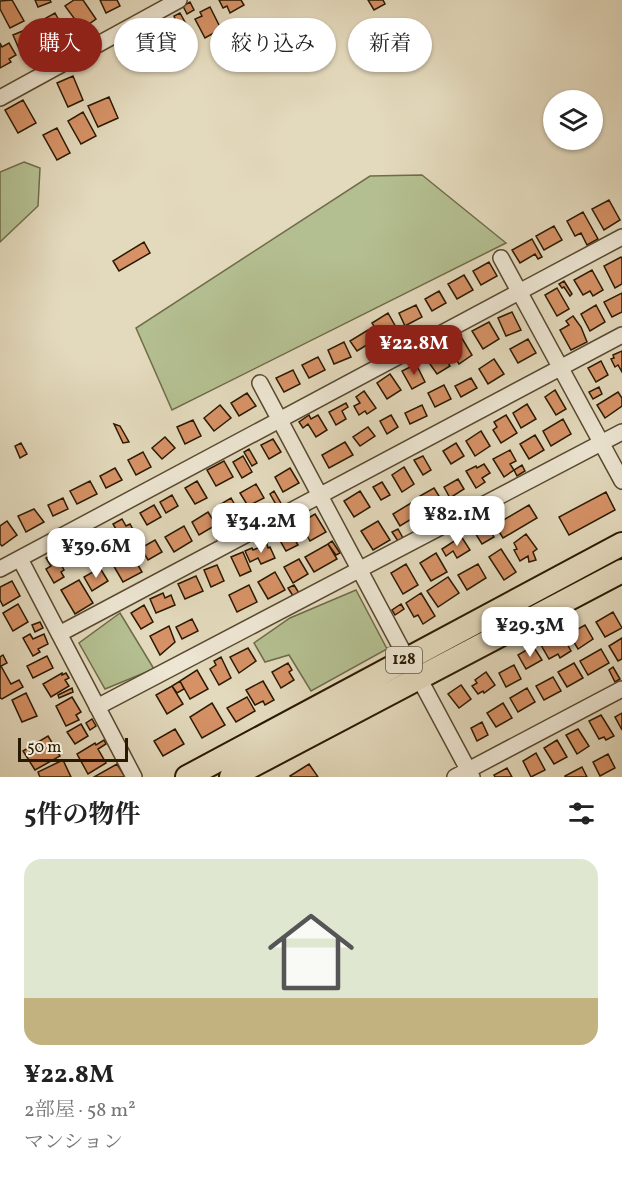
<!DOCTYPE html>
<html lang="ja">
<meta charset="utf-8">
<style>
body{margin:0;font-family:Vollkorn,"Noto Serif JP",serif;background:#f6f6f6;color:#222;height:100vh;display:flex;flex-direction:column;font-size:22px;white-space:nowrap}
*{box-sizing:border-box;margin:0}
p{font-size:20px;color:#767676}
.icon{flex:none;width:33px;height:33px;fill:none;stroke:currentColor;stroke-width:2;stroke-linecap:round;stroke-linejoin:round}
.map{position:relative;height:777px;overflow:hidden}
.drawer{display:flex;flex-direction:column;background:#fff;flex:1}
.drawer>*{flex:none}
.banner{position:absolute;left:18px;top:18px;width:586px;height:54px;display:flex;gap:12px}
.buttons{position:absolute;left:543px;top:90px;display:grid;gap:12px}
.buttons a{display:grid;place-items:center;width:60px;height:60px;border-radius:50%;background:#fff;box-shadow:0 2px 4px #0004;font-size:30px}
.scale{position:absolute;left:18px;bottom:15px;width:110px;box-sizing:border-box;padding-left:6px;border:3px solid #2a1901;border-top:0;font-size:16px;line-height:21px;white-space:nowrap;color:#2a1901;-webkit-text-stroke:4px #ede6d3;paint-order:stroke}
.price{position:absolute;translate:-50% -51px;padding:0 14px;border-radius:12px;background:#fff;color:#222;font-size:20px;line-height:39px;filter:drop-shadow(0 2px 3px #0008)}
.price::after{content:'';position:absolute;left:50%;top:36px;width:18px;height:14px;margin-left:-9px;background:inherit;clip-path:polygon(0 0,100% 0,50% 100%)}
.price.on{background:#8f2418;color:#fff}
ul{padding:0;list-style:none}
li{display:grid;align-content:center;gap:12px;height:318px;padding:0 24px}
li span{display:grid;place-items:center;height:186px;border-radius:18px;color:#555}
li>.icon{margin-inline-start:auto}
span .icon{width:108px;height:108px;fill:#fffc;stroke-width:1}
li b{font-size:26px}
h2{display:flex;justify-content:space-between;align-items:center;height:72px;padding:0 24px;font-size:26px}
.pill{padding:0 21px;border-radius:27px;background:#fff;box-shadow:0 2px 4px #0004;font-size:21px;line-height:54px}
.pill.on{background:#8f2418;color:#fff}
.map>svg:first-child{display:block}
.green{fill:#b4bf91;stroke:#6f6c49;stroke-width:1.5}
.building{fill:#d69266;stroke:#2a1901;stroke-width:1.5}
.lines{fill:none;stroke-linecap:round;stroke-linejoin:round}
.street-casing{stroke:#584930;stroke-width:18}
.primary-casing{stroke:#2a1901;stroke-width:26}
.street{stroke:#ede6d3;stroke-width:15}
.primary{stroke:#e3d9bc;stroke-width:22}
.labels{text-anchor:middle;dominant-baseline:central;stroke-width:4.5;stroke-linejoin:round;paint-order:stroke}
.shield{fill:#ede6d3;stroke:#645640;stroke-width:1.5}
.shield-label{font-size:16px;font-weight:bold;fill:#2a1901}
</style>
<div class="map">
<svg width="622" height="777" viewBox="0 0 622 777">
<rect width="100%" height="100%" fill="#e3d9bc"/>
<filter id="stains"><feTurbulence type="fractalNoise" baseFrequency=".00333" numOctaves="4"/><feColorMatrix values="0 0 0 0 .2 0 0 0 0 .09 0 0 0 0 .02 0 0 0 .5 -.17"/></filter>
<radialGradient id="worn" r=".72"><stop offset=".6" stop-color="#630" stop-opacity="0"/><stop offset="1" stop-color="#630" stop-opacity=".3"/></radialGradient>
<path class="green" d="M24,162L40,168L38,206L0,242V172Z
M422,175L506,243L172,410L136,328L370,176Z
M356,590L387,649L311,691L289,655L265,662L254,643L290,618Z
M120,613L154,669L105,689L79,643Z"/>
<path class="building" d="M12,0L24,21L10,28L0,9V1Z
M35,0H50L51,2L38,7Z
M74,0H83L96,19L82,29L65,6Z
M100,0H117L120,6L106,13Z
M219,0H241L244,5L230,13L227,6L223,8Z
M368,0H383L385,4L374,10Z
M190,2L194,10L187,14L183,6Z
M210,7L221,29L205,38L195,19L202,16L200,12Z
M55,13L67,35L49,45L37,23Z
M180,13L195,40L182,47L170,24L176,21L174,16Z
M162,19L172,37L166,39L157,22Z
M30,28L40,50L23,58L13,35Z
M153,30L154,33L158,32L166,51L148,59L140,39L145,37L144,34Z
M0,43L2,47L9,43L16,55L9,59L11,62L0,68Z
M73,76L83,100L68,107L57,83Z
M109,97L118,118L98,127L88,106Z
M23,100L36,123L18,133L5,110Z
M83,112L96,136L81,144L68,121Z
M57,128L70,153L57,160L43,135Z
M609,200L620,220L604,230L592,209Z
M583,212L598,239L587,245L581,233L575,236L567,221Z
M554,226L562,240L544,250L536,236Z
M532,239L542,257L538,259L535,254L520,263L512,250Z
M144,242L150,253L119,271L113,261Z
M621,257L622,259V284L615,288L604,266Z
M489,262L497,276L481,285L473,271Z
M592,270L603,290L593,296L590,291L583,295L574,280Z
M464,275L473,290L457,299L448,284Z
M564,281L572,294L570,296L564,287L562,288L559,284Z
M557,288L569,309L557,316L545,295Z
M439,291L446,303L432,311L425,299Z
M622,293V312L612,317L604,302Z
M416,305L422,317L405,326L399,313Z
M596,305L605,322L590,331L581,314Z
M512,312L521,330L506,336L498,318Z
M388,313L397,329L381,338L372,323Z
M573,316L581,327L587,342L571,350L560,330L569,325L566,321Z
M489,322L499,339L483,349L472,331Z
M368,330L375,340L357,351L350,341Z
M460,335L472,355L459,364L446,344Z
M528,339L536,353L518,363L510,349Z
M344,342L351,357L334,364L328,350Z
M439,348L450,366L437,374L425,357Z
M622,351V372L618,365L615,367L611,359L614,358L613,355Z
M318,357L325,370L309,378L302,365Z
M494,359L504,374L488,384L479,369Z
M601,361L608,375L596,382L588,368Z
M416,364L425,382L412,389L402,371Z
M293,370L300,384L284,392L276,378Z
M390,374L401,390L387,399L377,383Z
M471,378L477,388L461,397L455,386Z
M444,385L451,399L435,407L428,393Z
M599,387L602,394L593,399L589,392Z
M555,390L566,409L556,415L545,397Z
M364,391L376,408L367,414L365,411L359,415L354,406L360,403L356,397Z
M618,392L622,398V406L605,418L597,405Z
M247,393L256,406L239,416L231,403Z
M346,403L348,407L342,411L346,419L336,425L329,412Z
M527,404L536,419L521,428L513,413Z
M220,405L231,418L214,431L204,418Z
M422,405L427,416L410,424L405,413Z
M309,415L311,419L318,415L327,430L316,437L308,424L303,428L299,422Z
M391,415L398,427L387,434L380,421Z
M506,415L517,433L501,443L493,430L497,427L494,422Z
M563,419L571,434L551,446L543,431Z
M193,420L201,436L185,444L177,427Z
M114,424L120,426L129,442L123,443Z
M368,427L375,436L360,446L353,437Z
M481,431L490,446L475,456L466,441Z
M535,435L544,450L529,459L520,444Z
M165,437L175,448L162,459L152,448Z
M273,439L281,452L269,459L261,445Z
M345,442L353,455L329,468L322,455Z
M21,443L27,454L20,458L15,446Z
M456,443L464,456L451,464L443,451Z
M249,449L257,463L252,466L244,452Z
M510,450L516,461L510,464L514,470L504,477L493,459Z
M143,452L151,467L136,475L128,460Z
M243,456L252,472L242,478L233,462Z
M423,456L431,470L423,475L414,460Z
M224,461L233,477L216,486L207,470Z
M484,464L490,473L482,478L485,482L476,488L466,471L476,466L477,468Z
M522,465L525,471L517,476L514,470Z
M404,467L414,484L402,492L392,475Z
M115,468L122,480L106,488L100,476Z
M290,468L299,483L283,492L275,477Z
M458,479L464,489L450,498L444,487Z
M90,481L97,494L77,504L70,491Z
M197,481L207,498L195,504L185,488Z
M382,482L390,495L381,500L373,487Z
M256,484L264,498L248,506L240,493Z
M434,488L442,501L428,509L420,496Z
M274,491L282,505L278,508L270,494Z
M360,491L370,507L354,517L344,501Z
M606,492L615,510L569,535L559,517Z
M172,495L178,506L166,513L160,502Z
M63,498L68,509L53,516L48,505Z
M231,498L239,512L223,521L216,507Z
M411,503L418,515L400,526L393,514Z
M444,504L450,513L444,516L439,507Z
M154,505L161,517L147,525L140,513Z
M529,505L537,518L503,538L495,525Z
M34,509L44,522L26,532L18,516Z
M208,512L216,525L199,535L192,522Z
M315,514L326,532L310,541L300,523Z
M122,519L126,526L130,524L136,535L123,541L113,524Z
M484,520L494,537L482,544L472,528Z
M7,521L17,535L2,546L0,544V526Z
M378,521L390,540L373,550L361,531Z
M184,526L192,541L174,552L165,537Z
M219,528L223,536L217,539L213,532Z
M398,529L403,538L398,541L392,532Z
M289,530L298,545L286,551L278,537Z
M102,532L109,545L96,553L88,540Z
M459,533L470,550L457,558L453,551L446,556L442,549L456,540L454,536Z
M526,534L537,549L533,552L536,560L529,562L528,556L520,561L514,550L517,549L514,543Z
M155,540L162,552L148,560L141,548Z
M332,541L340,553L336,555L328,544Z
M267,544L268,548L270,547L275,558L261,564L258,558L250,562L245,551L252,548L253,550Z
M328,544L337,559L314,572L305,557Z
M80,545L86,556L74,563L68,552Z
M501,549L516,572L504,580L489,557Z
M243,552L251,571L240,576L231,557Z
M55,553L64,570L61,572L64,577L54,583L46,569L51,566L46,558Z
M131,553L142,572L123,582L112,563Z
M436,553L447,572L431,581L420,563Z
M299,559L308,574L293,583L284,567Z
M406,564L418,585L403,594L391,573Z
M478,564L486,578L467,590L458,575Z
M217,565L224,581L211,587L204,570Z
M100,568L108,581L92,591L84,577Z
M275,572L285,590L268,599L258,582Z
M196,576L203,591L185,599L178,584Z
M448,577L459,593L438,607L427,591Z
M79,580L93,603L75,614L61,590Z
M12,581L20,596L3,606L0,600V587Z
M249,585L257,602L237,612L229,595Z
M294,585L299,593L293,596L288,588Z
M163,593L165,598L171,595L175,605L156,613L150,599Z
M421,593L435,616L423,624L418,615L414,617L406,603Z
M18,604L28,622L13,631L3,613Z
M401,604L404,609L395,615L392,610Z
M144,605L153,622L141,629L131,613Z
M613,612L622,628L605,637L596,622Z
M192,619L198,631L182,639L176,627Z
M40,622L43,628L35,632L32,625Z
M585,625L593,639L578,649L569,634Z
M169,626L175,642L160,655L150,636Z
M30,634L33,639L44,634L48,644L38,649L40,652L33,656L23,638Z
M557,636L562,644L566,642L571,651L560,658L558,654L549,659L541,645Z
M622,638V659L618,661L609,646Z
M533,646L542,660L526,669L518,655Z
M248,648L256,661L239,673L230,657Z
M601,649L609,663L588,675L580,661Z
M3,655L7,663L1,666L11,684L19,680L23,687L2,699L0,698V657Z
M47,656L53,668L33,678L27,666Z
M221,657L231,678L219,685L210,669L216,665L214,661Z
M288,663L292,670L289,672L294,680L281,688L272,672Z
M574,663L583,678L567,687L558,672Z
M514,665L521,679L506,687L499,673Z
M613,667L620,679L615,682L609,670Z
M197,670L208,689L190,699L180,681Z
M486,672L495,685L484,693L483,691L478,694L472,686L477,683L475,680Z
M62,673V675L66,673L69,678L65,680L69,686L51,697L43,684Z
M553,677L561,691L544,700L536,686Z
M180,681L184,689L177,693L172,686Z
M263,681L274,700L265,705L263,701L255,705L246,690Z
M461,685L471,699L459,708L448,694Z
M172,686L183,704L167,714L156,695Z
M72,688L73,692L59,698L58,695Z
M527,688L535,702L518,712L510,698Z
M26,693L37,716L22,722L12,700Z
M72,697L81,712L76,715L79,720L66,726L56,706Z
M247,697L255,711L236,722L227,708Z
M212,703L225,725L202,738L190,717Z
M503,703L512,718L496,727L487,713Z
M622,713V730L615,717Z
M601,715L614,736L606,740L604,737L599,739L589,721Z
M92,719L96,726L90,730L86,723Z
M482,722L488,735L477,741L471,728Z
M81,724L88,736L75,744L67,732Z
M175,729L184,744L163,756L154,741Z
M578,729L589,746L577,754L566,735Z
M48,736L60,756L35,770L23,751Z
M104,740L106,744L98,749L106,763L88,774L77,754L95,743L96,745Z
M557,740L567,757L554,764L544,748Z
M536,753L545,770L531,777L523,761Z
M608,754L615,768L600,776L593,762Z
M63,760L71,777H40L38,772Z
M117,764L125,777H94Z
M309,764L318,777H291L290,776Z
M582,767L587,777H565V776Z
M507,768L512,777H495L494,775Z"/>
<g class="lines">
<defs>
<path id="street" d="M0,98L179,0
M501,258L622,481
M260,383L407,659L419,678L472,777
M20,559L134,777
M0,569L622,237
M59,634L622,335
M97,707L622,432
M455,777L622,689"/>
<path id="primary" d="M187,777L622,544
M231,777L622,571"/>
</defs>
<use href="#street" class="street-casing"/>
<use href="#primary" class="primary-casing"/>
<use href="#street" class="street"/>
<use href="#primary" class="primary"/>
</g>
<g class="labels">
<rect class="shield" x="386" y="647" width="36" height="26" rx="4.5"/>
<g class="shield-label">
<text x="404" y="660">128</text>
</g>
</g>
<rect width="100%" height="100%" filter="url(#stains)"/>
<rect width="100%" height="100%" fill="url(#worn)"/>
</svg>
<div class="buttons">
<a><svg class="icon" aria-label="layers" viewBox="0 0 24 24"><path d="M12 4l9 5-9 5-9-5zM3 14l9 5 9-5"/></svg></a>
</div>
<div class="scale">50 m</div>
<b class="price on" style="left:414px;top:376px">¥22.8M</b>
<b class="price" style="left:457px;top:547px">¥82.1M</b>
<b class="price" style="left:261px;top:554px">¥34.2M</b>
<b class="price" style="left:96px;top:579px">¥39.6M</b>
<b class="price" style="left:530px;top:658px">¥29.3M</b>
<div class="banner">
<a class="pill on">購入</a>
<a class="pill">賃貸</a>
<a class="pill">絞り込み</a>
<a class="pill">新着</a>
</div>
</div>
<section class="drawer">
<h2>5件の物件<svg class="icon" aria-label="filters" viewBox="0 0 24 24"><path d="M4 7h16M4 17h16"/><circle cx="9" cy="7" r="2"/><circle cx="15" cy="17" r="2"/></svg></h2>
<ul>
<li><span style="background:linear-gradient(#dfe7d0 75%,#c2b280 0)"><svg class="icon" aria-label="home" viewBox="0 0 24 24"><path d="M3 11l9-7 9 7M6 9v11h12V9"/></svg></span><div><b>¥22.8M</b><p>2部屋 · 58 m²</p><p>マンション</p></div></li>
</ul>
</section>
